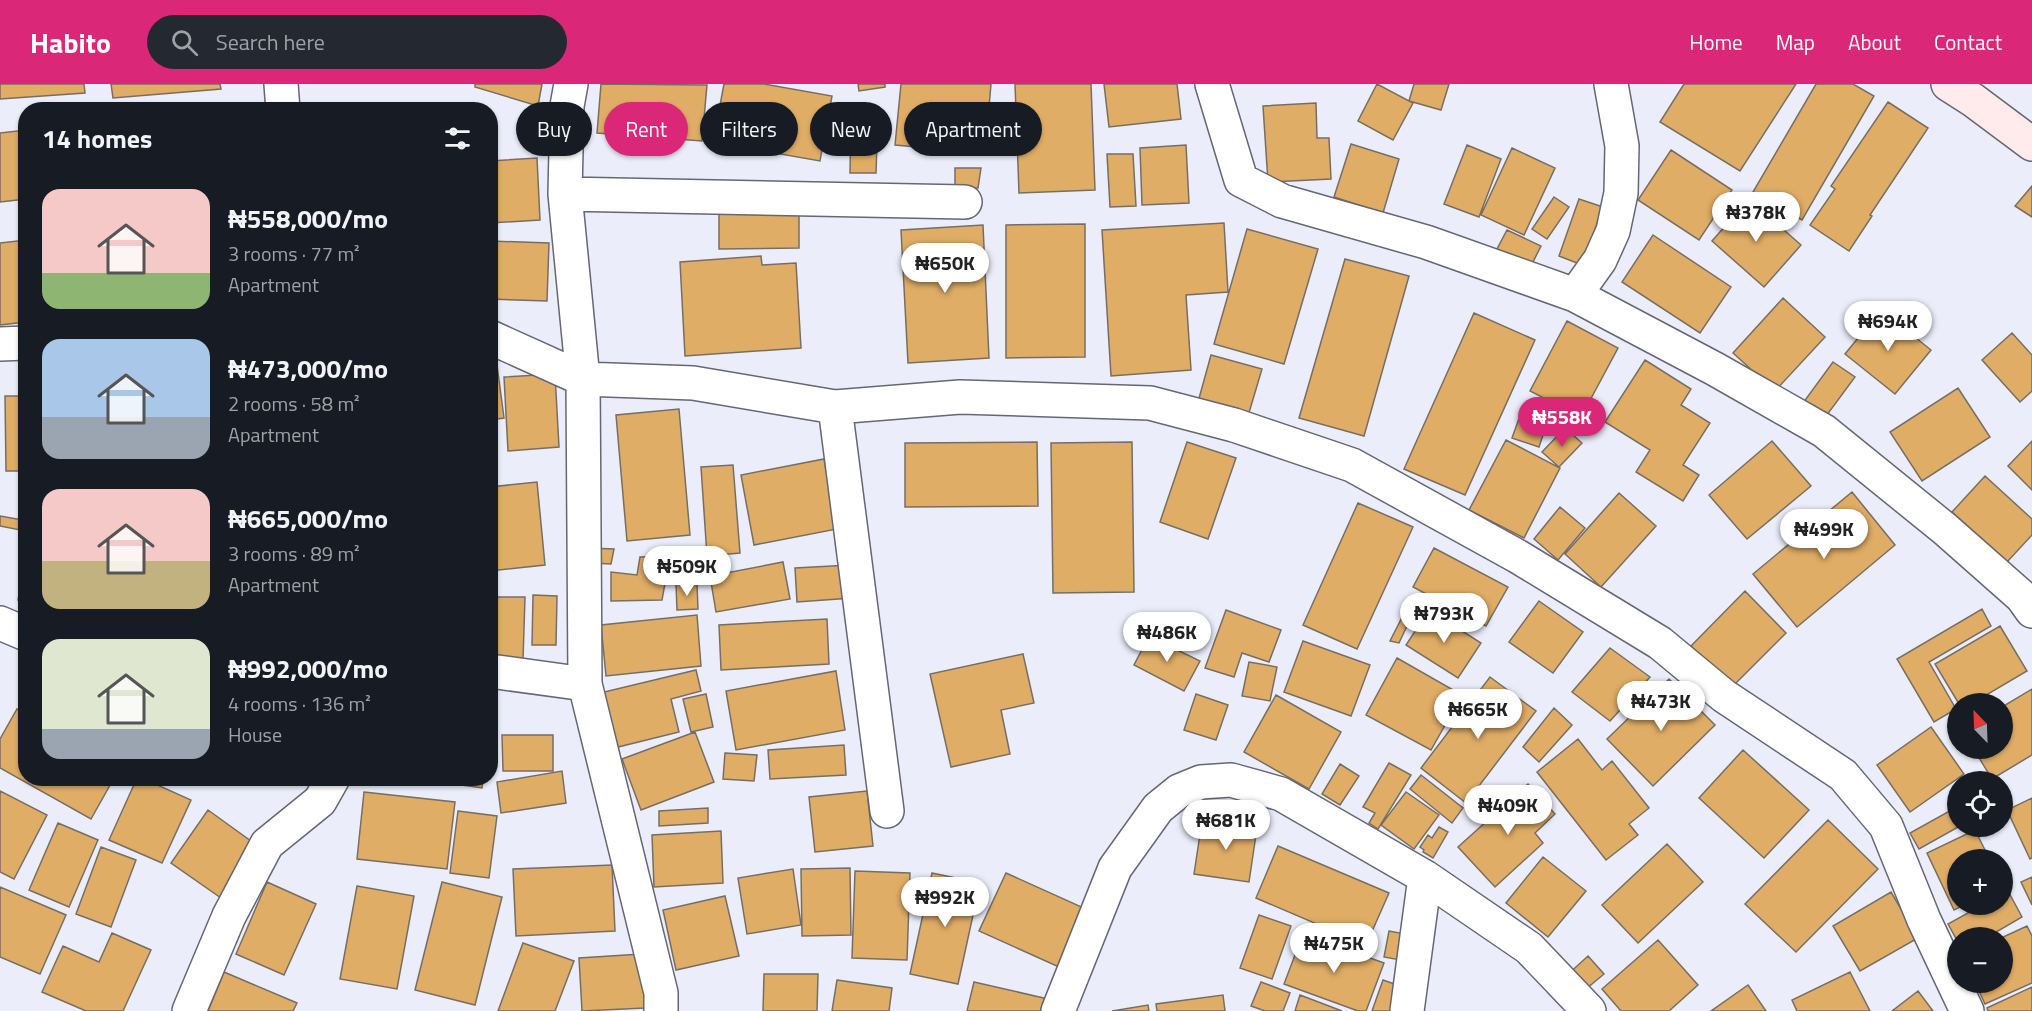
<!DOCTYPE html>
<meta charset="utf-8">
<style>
body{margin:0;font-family:"Titillium Web",sans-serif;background:#242831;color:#f1f3f6;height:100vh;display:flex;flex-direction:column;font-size:22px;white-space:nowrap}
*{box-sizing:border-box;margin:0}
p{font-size:20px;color:#9ea1a6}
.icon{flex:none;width:33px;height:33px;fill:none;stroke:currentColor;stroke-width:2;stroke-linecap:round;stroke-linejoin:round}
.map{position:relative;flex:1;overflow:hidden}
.sheet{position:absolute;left:18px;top:18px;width:480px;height:684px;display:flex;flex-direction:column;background:#171b24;border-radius:24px;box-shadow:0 2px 4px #0004}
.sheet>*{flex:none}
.banner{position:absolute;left:516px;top:18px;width:570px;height:54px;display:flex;gap:12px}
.needle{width:39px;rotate:337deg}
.buttons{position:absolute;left:1947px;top:609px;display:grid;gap:12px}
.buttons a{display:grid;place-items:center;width:66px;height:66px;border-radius:50%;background:#171b24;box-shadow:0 2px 4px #0004;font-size:30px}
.price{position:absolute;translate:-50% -51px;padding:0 14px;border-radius:21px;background:#fff;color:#222;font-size:20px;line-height:39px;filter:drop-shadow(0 2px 3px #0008)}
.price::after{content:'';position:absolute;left:50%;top:36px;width:18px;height:14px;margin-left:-9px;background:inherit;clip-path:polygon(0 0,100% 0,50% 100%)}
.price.selected{background:#db2777;color:#fff}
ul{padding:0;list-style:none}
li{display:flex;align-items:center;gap:18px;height:150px;padding:0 24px}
li span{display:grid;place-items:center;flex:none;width:168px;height:120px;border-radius:18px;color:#555}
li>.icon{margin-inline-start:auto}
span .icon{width:72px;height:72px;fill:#fffc;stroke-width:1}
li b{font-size:26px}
h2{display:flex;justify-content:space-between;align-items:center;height:72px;padding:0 24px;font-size:26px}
.tag{padding:0 21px;border-radius:27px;background:#171b24;box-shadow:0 2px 4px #0004;font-size:21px;line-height:54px}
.tag.selected{background:#db2777;color:#fff}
header{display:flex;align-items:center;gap:36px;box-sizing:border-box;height:84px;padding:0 30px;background:#db2777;color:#fff}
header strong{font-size:28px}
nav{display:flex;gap:33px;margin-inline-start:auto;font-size:21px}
.search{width:420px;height:54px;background:#242831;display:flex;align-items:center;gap:15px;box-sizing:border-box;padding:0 21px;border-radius:33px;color:#9ea1a6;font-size:22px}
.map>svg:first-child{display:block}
.building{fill:#e0ad66;stroke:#766e65;stroke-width:1.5}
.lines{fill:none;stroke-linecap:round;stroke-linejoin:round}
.street-casing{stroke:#656772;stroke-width:36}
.secondary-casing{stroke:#656772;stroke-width:36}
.street{stroke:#fff;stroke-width:33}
.secondary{stroke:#ffeaec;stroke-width:33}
</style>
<header>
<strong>Habito</strong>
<div class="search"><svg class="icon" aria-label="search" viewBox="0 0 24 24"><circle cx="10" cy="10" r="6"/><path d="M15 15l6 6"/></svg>Search here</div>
<nav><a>Home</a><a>Map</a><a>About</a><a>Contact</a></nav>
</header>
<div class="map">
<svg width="2032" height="927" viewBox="0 0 2032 927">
<rect width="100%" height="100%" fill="#ebeefa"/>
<path class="building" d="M0,0H84L85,9L0,15Z
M111,0H220L221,5L113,14Z
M475,0H542L538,22L475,3Z
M601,0L707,1L702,57L597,49Z
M724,0H764L832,12L820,77L713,58Z
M858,0H885V3L859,7Z
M901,0H991L985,69L895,61Z
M1015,0H1091L1095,106L1019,109Z
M1104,0H1177L1181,35L1109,43Z
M1377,0L1413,19L1393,56L1358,37Z
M1414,0H1449L1441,26L1409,17Z
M1684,0H1796L1740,87L1660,38Z
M1816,0H1853L1874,12L1802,136L1753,108Z
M1888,18L1928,44L1870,131L1872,132L1849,167L1810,141L1835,105L1831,102Z
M1316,19L1317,54H1329L1331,95L1268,98L1263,22Z
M851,30H878L876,89H850Z
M26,46V115L0,118V49Z
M1351,60L1399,75L1383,129L1334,113Z
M1186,61L1189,119L1142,121L1140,64Z
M1467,61L1501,75L1479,133L1444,120Z
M1512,64L1555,84L1524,151L1481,131Z
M1671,66L1732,106L1699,156L1638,116Z
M1107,70H1133L1136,122L1110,123Z
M537,74L540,136L490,139V77Z
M955,84H981L978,104L955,102Z
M2032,102V133L2015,122Z
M1554,113L1569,123L1547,155L1532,145Z
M1579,115L1603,123L1582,181L1559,172Z
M1749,115L1801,161L1764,203L1712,157Z
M799,128V164L719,165V130Z
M1224,139L1228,208L1186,211L1191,286L1111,292L1102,146Z
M1085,140V273L1006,274V141Z
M983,141L989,274L908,279L901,146Z
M1247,145L1318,165L1284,280L1214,260Z
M1507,146L1541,162L1531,182L1497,165Z
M1653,151L1731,203L1700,249L1622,198Z
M26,156V238L0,241V159Z
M490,157L549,159L547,217L490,215Z
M761,172L762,181L796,179L801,264L685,272L680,178Z
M1345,175L1409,192L1364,352L1299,334Z
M1783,214L1825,253L1775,307L1733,269Z
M1881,226L1931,266L1895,310L1845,270Z
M1474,229L1535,256L1465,411L1404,385Z
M1567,237L1618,264L1581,333L1530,307Z
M2012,249L2032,271V307L2020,318L1982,276Z
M1211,271L1262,285L1248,332L1198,318Z
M1645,276L1691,305L1681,321L1710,339L1683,381L1699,391L1683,417L1636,388L1650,366L1605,338Z
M1833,278L1855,293L1821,339L1800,323Z
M497,281L504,334L490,336V282Z
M555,290L559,363L508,367L504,293Z
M1958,304L1990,353L1922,397L1890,348Z
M5,312H26V387H6Z
M679,325L690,451L627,457L616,331Z
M1521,329L1547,339L1539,363L1512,354Z
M1565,344L1582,359L1559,383L1542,368Z
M1506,356L1560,384L1524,454L1469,426Z
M1772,357L1811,402L1747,455L1709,411Z
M2032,357V406L2008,382Z
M1037,358L1038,422L905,423V359Z
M1132,358L1134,508L1053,509L1051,359Z
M1187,358L1236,374L1208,455L1160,438Z
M824,375L837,445L754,461L741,391Z
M733,381L740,469L707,472L701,383Z
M1985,392L2032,435V451L2007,478L1952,428Z
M537,398L545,481L490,487V403Z
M1852,408L1895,461L1797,543L1753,490Z
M1619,409L1656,442L1601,503L1565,470Z
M1358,419L1413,443L1357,565L1303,541Z
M1560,423L1585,444L1558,476L1534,455Z
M0,432L23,436L20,446L0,442Z
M589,464L614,465L611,480L592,479Z
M1434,464L1508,503L1486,542L1413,503Z
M670,472L662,516L611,517V488L637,491L640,473Z
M26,474V518L18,516Z
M783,478L790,515L716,528L710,492Z
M850,481L852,514L797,518L795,484Z
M676,500H697L698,525L677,526Z
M1745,507L1786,549L1732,603L1691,562Z
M533,511L557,512L556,561H532Z
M490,513H525L523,576L490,575Z
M1412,514L1426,518L1421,527L1415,525L1399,559L1390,557Z
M1539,517L1583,548L1553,589L1509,558Z
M1982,525L1991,542L1929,578L1956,625L1934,638L1897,575Z
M1226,526L1281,546L1269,578L1242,569L1234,593L1205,584Z
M1429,526L1481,559L1458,594L1406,561Z
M697,531L701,582L606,592L601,541Z
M827,535L829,580L721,586L719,541Z
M2000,542L2027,587L1971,620H1959L1935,580Z
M1149,552L1200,577L1184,607L1134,581Z
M1303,557L1370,581L1351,632L1284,608Z
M1610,564L1650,593L1610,637L1572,608Z
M1023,570L1034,619L1001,626L1010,670L951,683L930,590Z
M1397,574L1462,611L1431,666L1366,631Z
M1249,578L1277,583L1270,617L1242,612Z
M696,586L701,607L671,615L679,648L614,664L600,609Z
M836,587L845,646L736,666L726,607Z
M1490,593L1536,627L1466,719L1421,684Z
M1669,595L1715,641L1653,702L1607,655Z
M2032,605V671L1992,695L1973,664H2002V623Z
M706,610L713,643L691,648L683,615Z
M1196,610L1228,621L1216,656L1184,646Z
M1276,611L1341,648L1309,705L1244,668Z
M1554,624L1572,641L1539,678L1523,663Z
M17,625L26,629V694H114L91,735L0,684V655Z
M1931,643L1964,690L1910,728L1877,681Z
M695,648L714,698L641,726L622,675Z
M502,651H553V687H503Z
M1578,655L1602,686L1612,677L1649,724L1629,740L1638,751L1606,776L1537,688Z
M844,661L846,691L770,695L768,666Z
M1743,666L1809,726L1764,774L1699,714Z
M725,669L757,671L754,697L723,695Z
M1389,679L1411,691L1378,745L1369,739L1375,729L1363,723Z
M1340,680L1359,692L1340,721L1322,710Z
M562,687L566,719L501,729L497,698Z
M1421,691L1463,724L1452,739L1410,705Z
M137,694H142L191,716L162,779L109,756Z
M412,694H483L482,704Z
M1528,700L1555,730L1535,749L1543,759L1495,803L1458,763Z
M0,707L47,731L14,795L0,788Z
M867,707L873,762L815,768L809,713Z
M364,708L455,718L447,785L357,775Z
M1406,708L1439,731L1414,765L1381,741Z
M2032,714V774L2030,775L2007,726Z
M708,724V739L659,742V727Z
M1955,724L1958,728V742H1960L1919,765L1910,749Z
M208,726L258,762L221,814L171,779Z
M458,727L497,732L489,794L450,789Z
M1828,736L1878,785L1796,868L1745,820Z
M1202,737L1257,744L1249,798L1194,790Z
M58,739L98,756L69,823L29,806Z
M1439,743L1448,748L1433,774L1423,768L1424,766L1420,763L1428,751L1432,754Z
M1975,746L1990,776H1958V820H1966L1954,826L1927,769Z
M721,747L723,799L654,803L652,751Z
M1667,760L1703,798L1638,859L1602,821Z
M1278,762L1389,809L1366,861L1256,814Z
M101,763L136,776L111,843L76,830Z
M1543,773L1586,807L1548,853L1506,819Z
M612,781L615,847L516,852L513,785Z
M850,784L851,851L802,852L801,785Z
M793,785L801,841L747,850L738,794Z
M855,787L910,789L907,876L852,874Z
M932,789L980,799L958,900L910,890Z
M1006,789L1086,825L1059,883L979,847Z
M2032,793V821L2021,798Z
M267,798L316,820L284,891L236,870Z
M442,798L502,813L475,921L415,906Z
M357,802L414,812L397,905L340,895Z
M0,803L66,831L40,890L0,873Z
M2008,807L2022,833L1986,854H1958V858L1948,840L1984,820H2002V811Z
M1891,808L1918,854L1860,887L1833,842Z
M725,812L739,872L676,886L663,826Z
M1259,831L1291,842L1272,895L1240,884Z
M2027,842L2032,852V899L1985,920L1975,898H2002L2001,854Z
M1389,847L1405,850L1400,876L1384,873Z
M112,849L151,866L123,927H86L42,908L63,862L99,878Z
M1303,850L1384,879L1366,927H1358L1284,900Z
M1658,856L1698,901L1669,927H1621L1602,905Z
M523,859L574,877L555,927H498Z
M641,870L645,924L582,927L579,874Z
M1588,872L1604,890L1580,910L1565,893Z
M224,888L297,919L293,927H208Z
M1850,888L1870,927H1797L1792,916Z
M764,890H818L817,927H763Z
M837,896L892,904L889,927H832Z
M1383,896L1403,903L1394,927H1372Z
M974,898L1057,917L1055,927H967Z
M1261,898L1290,909L1283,927H1265L1251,922Z
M1748,901L1766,927H1711Z
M2032,903V927H1988L1987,924Z
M1918,907L1933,927H1892Z
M1223,911L1225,927H1157L1156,920Z
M1300,911L1342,927H1295Z
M1148,921L1149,927H1112Z"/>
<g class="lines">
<defs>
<path id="street" d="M281,0L283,26
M571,0L567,22L565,110L583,295L585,600L661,909V927
M1212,0L1241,96L1282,117L1426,158L1575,211L1715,285L1824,347L1945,445L2022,513L2032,527
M565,110L965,118
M1575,211L1600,176L1613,147L1621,109L1622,62L1611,0
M490,253L583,295L693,299L835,323L960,313L1150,319L1234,341L1352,381L1517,472L1660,559L1724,612L1843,691L1886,742L1924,836L1967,927
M0,260L26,259
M835,323L887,727
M0,539L26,550
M490,587L585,600
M189,927L229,832L267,760L320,717L333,694
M1058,927L1115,784L1158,724L1179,707L1201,698L1231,696L1281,710L1425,793L1529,864L1589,927
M1407,927L1425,793"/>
<path id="secondary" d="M1948,0L1973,16L2032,60"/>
</defs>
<use href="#street" class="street-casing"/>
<use href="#secondary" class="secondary-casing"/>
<use href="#street" class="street"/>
<use href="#secondary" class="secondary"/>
</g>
</svg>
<div class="buttons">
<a><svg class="needle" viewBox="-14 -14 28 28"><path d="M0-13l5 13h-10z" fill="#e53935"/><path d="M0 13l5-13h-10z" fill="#9ea1a6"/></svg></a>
<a><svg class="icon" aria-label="locate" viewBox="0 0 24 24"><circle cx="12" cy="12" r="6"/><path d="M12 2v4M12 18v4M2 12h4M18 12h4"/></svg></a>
<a>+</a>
<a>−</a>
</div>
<b class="price" style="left:1756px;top:159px">₦378K</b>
<b class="price" style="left:945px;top:210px">₦650K</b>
<b class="price" style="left:1888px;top:268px">₦694K</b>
<b class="price selected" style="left:1562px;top:364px">₦558K</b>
<b class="price" style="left:1824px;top:476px">₦499K</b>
<b class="price" style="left:687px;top:513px">₦509K</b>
<b class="price" style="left:1444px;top:560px">₦793K</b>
<b class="price" style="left:1167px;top:579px">₦486K</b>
<b class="price" style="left:1661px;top:648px">₦473K</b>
<b class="price" style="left:1478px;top:656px">₦665K</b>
<b class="price" style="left:1508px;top:752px">₦409K</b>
<b class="price" style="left:1226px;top:767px">₦681K</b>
<b class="price" style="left:945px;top:844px">₦992K</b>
<b class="price" style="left:1334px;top:890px">₦475K</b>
<div class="banner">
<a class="tag">Buy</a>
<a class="tag selected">Rent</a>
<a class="tag">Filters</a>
<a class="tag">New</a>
<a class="tag">Apartment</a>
</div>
<section class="sheet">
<h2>14 homes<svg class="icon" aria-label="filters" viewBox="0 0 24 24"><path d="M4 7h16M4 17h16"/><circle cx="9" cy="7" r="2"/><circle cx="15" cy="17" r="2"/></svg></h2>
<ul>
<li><span style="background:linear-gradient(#f6c9c9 70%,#8fb573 0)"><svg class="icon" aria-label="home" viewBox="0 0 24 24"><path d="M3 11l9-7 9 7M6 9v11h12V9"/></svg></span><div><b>₦558,000/mo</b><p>3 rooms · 77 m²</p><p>Apartment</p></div></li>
<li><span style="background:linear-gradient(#a9c7e8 65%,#9aa5b1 0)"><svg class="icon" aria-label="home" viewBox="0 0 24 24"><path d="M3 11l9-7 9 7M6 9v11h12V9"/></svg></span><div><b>₦473,000/mo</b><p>2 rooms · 58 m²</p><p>Apartment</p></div></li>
<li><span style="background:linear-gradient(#f6c9c9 60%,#c2b280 0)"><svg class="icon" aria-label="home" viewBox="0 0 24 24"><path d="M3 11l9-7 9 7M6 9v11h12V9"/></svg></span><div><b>₦665,000/mo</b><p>3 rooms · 89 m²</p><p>Apartment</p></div></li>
<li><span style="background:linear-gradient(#dfe7d0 75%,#9aa5b1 0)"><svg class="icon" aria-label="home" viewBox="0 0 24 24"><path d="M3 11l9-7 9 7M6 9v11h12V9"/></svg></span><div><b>₦992,000/mo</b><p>4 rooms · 136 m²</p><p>House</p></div></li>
</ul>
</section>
</div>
